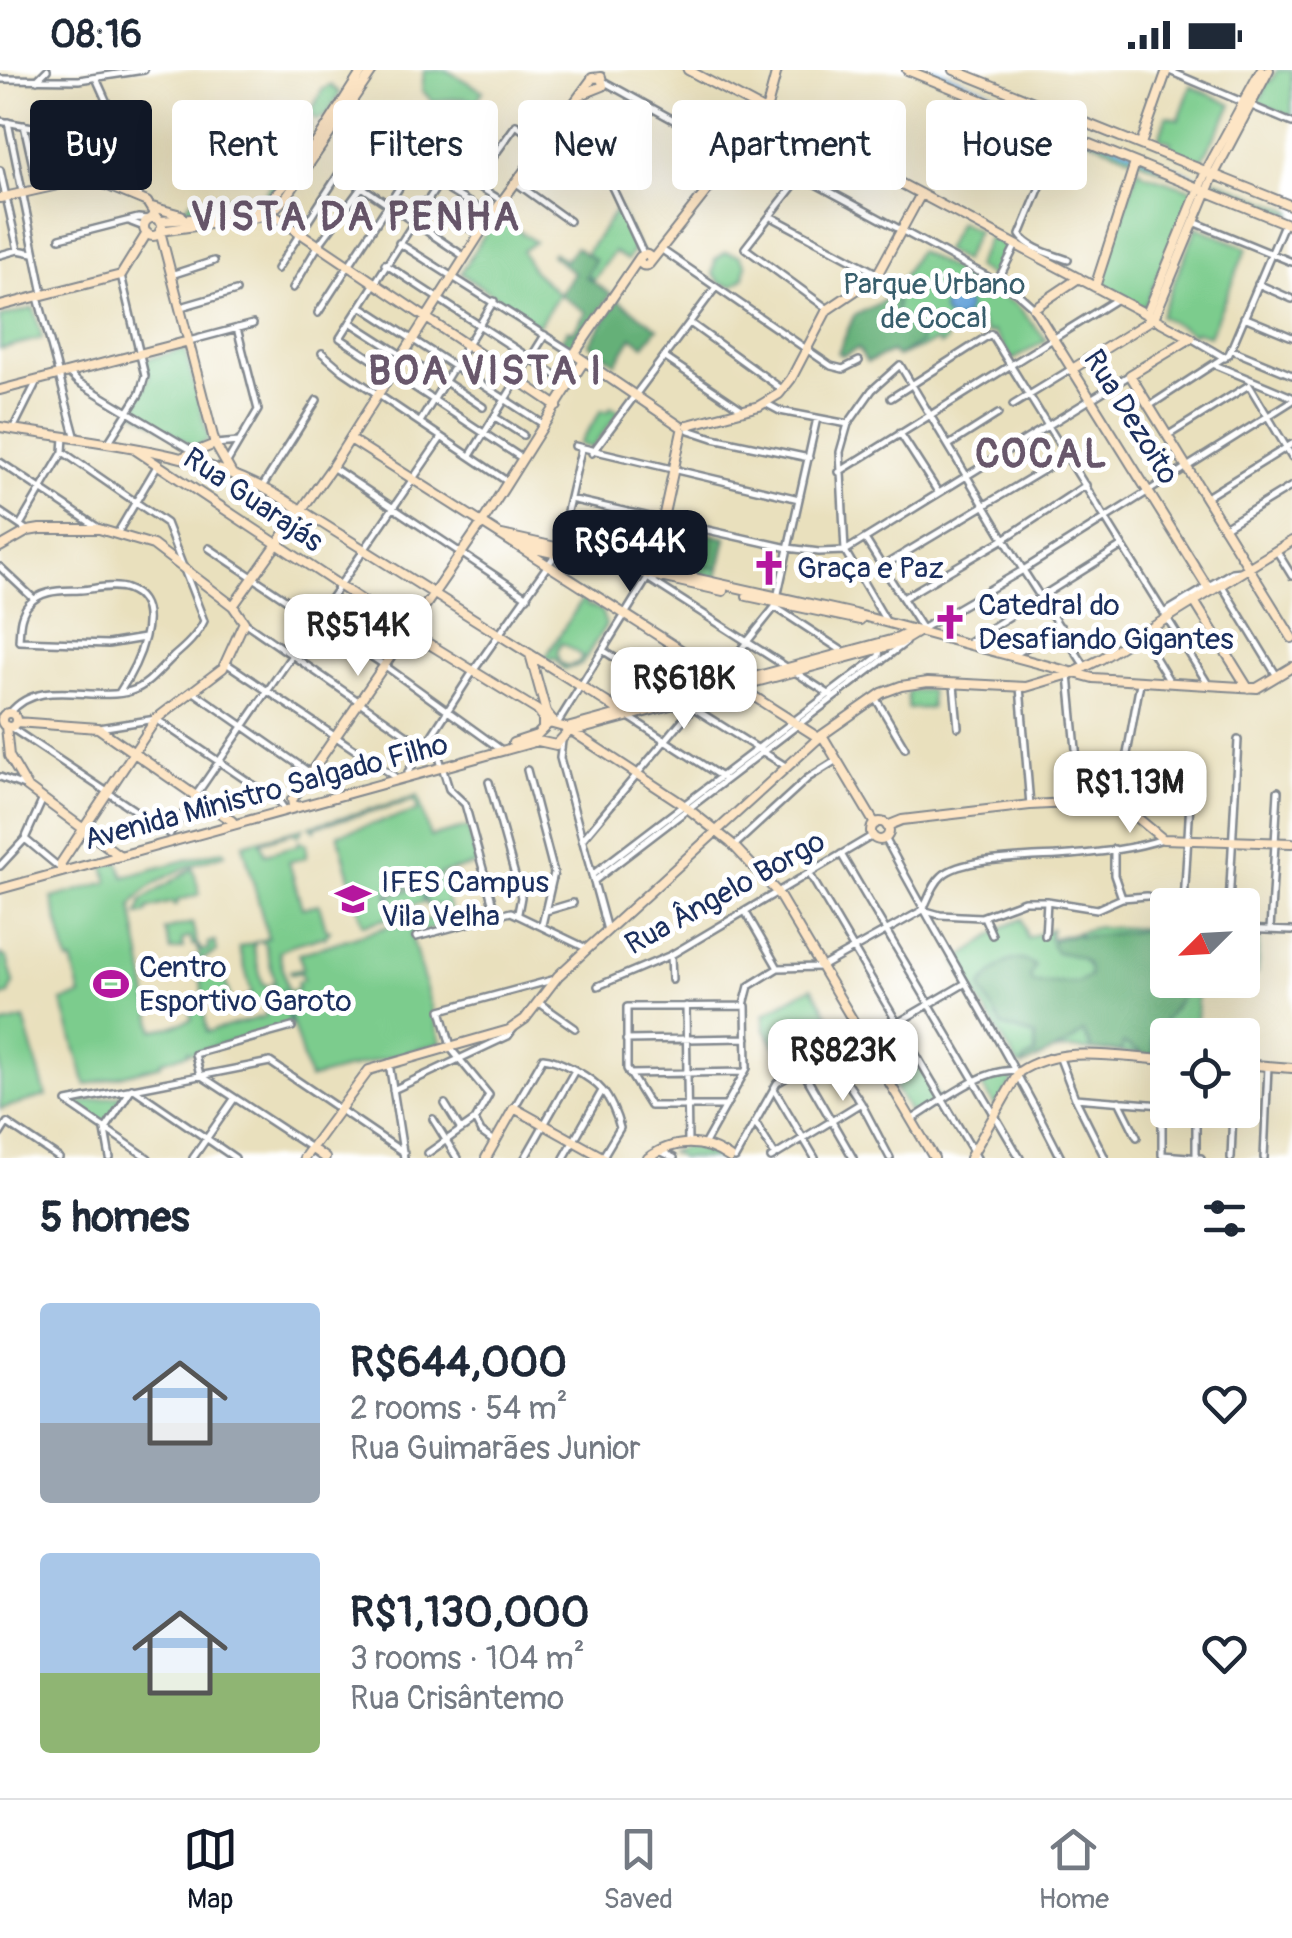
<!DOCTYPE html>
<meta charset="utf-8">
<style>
body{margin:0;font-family:Pangolin,sans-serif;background:#f2f2f3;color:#1f2937;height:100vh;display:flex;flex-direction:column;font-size:38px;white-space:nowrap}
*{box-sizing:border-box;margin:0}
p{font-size:32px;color:#747a83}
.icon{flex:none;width:55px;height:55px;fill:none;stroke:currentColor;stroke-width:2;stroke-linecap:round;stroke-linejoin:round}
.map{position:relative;height:1088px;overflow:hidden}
.panel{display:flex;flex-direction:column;background:#fff;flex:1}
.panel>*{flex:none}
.hud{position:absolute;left:30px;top:30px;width:1232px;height:90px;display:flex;gap:20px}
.needle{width:65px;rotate:246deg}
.controls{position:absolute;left:1150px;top:818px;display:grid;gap:20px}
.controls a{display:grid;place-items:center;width:110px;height:110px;border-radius:10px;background:#fff;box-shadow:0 10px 40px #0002;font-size:50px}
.price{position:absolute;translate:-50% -85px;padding:0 22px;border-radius:20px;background:#fff;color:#222;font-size:32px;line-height:65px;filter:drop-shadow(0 2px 5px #0008)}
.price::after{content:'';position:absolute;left:50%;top:60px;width:30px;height:22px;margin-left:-15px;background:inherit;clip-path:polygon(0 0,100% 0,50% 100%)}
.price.current{background:#111827;color:#fff}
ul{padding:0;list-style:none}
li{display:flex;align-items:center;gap:30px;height:250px;padding:0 40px}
li span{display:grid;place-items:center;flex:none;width:280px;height:200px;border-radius:10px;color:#555}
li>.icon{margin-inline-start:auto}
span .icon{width:120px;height:120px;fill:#fffc;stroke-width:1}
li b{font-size:42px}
h2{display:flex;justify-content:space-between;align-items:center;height:120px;padding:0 40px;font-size:42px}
.tag{padding:0 35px;border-radius:10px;background:#fff;box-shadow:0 10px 40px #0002;font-size:35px;line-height:90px}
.tag.current{background:#111827;color:#fff}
.status{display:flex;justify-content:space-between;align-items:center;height:70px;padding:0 50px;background:#fff;direction:ltr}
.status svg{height:28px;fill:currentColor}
.tabs{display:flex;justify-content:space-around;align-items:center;height:140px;border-top:2px solid #e0e1e3;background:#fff;font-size:28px;color:#747a83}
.tabs a{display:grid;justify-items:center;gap:5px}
.tabs .current{color:#111827}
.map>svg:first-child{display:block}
.green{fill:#7ccc8d;stroke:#4c7e76;stroke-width:2.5;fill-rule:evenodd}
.forest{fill:#65b078;stroke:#40706b;stroke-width:2.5}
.water{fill:#69a5da;stroke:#426a9c;stroke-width:2.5}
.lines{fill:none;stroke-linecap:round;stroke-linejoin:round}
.canal{stroke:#69a5da;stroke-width:5}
.street-casing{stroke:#82888e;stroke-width:10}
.secondary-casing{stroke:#82888e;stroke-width:12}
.street{stroke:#fff;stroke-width:5}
.secondary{stroke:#fde5c5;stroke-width:8}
.labels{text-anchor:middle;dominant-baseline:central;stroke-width:10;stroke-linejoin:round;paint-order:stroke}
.park-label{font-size:30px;fill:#385e6c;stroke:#fff}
.street-label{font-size:30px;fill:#1b2f5e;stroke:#fff}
.poi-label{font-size:30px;fill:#1b2f5e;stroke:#fff;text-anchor:start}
.district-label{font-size:40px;font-weight:bold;letter-spacing:2.5px;fill:#68576b;stroke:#fff}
</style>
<div class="status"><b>08:16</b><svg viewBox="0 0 49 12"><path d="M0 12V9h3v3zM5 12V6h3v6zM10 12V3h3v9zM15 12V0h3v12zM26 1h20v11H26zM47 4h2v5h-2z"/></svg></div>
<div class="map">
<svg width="1292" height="1088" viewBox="0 0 1292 1088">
<rect width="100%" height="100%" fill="#fff"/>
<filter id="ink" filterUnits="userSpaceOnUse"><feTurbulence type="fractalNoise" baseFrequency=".01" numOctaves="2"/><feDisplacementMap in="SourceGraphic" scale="20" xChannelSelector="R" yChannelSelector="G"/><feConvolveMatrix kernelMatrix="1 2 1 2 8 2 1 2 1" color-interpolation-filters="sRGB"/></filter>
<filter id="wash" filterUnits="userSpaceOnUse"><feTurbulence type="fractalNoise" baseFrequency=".0048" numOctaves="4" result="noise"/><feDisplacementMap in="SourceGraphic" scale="40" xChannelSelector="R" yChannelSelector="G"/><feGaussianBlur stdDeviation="2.25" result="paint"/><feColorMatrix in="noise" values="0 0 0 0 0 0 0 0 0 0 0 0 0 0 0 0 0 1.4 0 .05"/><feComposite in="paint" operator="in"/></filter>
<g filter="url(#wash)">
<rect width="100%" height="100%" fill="#e9e0bd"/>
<path class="green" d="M424,0H446L483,21L476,32L464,28L432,31L422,20Z
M917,0H937L1199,108L1197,114Z
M1277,0H1292V47L1256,32L1259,25L1263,26L1267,10L1271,11Z
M330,15L340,23L327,46L316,50L311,42L322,20Z
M1191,16L1232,35L1200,94L1169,81L1171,72L1159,68L1167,46L1179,49Z
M465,32L486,43L475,58L444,38L446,34Z
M577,39L594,48L577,69L564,56Z
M310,53C312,69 281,120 266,130C257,136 245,137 234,139L214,130L215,126C226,123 234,134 247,132L246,128L251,125L262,127L302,73L299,70Z
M1138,98L1144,104L1194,120L1144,238L1100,215Z
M1216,110L1292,141V146L1214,115Z
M201,127L218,140L192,145L181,142L193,129Z
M618,137L637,176L627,190L614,182L594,210L577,197Z
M496,145L535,172L522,181L533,201L559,224L538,256L461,203Z
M959,152L977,161L963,191L944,180Z
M1197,157L1247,178L1209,266L1196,261L1194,264L1160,246Z
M989,167L1008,176L993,207L975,197Z
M918,181L1017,235L1046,270L1013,290L993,261L988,264L976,247L945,267L947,271L940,275L937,271L897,287L891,282L867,292L858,277L843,285L838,283L854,246L889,230Z
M726,182L739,185L746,194L744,208L733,216L720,213L713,204L715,190Z
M34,238L42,268L0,279V247Z
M185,279L209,370L195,377L134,341L149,307L144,290Z
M611,337L620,341L592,378L579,374L602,340L608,342Z
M668,455L726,468L717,507L659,494Z
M583,528L588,531L586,535L601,540L606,555L581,595L564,599L553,587L550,591L545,588ZM561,573L582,586L578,593L568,596L560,593L557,582Z
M930,620L931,638L908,639V621Z
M418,726L430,767L468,757L478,794L440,804L454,854L442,836L427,835L420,813L387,822L393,847L363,855L338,764L418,741L415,730L316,756L315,760L310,756Z
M303,758L298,766L294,762L261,772L265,784L298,775L299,771L306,774V787L289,792L302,838L319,834L326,859L330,860L325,868L324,866L291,875L279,882L288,922L298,919L297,912L303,910L301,902L291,904L290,901L303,898L299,884L396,854L399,857L438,847L445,856L411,864L441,973L309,1009L282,918L290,956L190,983L188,981L187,984L161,991V995L86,1015L62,931L81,926L72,891L68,892L52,828L108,812L104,796L119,792L124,807L223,780L225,784C197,792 147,810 132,836L154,960L171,957L192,949L187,929L190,939L203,936L207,962L266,946L263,932L248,935L245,927L252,924L239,877L256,872L253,877L263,915H267L269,927L277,923L271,913L275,912L265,874L260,871L268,868L243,774Z
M193,798L200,824L177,831V835L174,836L172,832L147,839V843L138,845L142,830Z
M419,817L424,832L394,840L390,825Z
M1022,849L1027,868L1051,859L1049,869L1098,857L1167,859L1168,910H1197L1196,965H1168L1167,985L1066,979L1051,982L1023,996L1018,995L956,891L1005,856Z
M192,853L197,874L193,875L190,867L182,870L184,878L171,881L165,860Z
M1243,865L1259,866L1257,904H1243Z
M215,871L217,882L202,889L204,895L214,897L217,908L224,906L230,928L209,933L213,927L203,929L201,909H198L192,888L200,886L197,876H199L201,881L209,879L208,873Z
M0,884L7,888L14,913L9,924L0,927Z
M812,917L836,958L783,989L765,959L764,944Z
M24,949L46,1026L0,1039V955Z
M898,958L940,1031L912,1047L870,974Z
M1016,1005L996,1037L981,1015L1001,1006Z
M126,1024L104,1055L75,1034Z
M684,1077L709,1081L722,1088H680L670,1082Z"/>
<path class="forest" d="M575,177L595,190L586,207L611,224L574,281L560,272L568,259L573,262L586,242L560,225L574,203L551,185L553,182L565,191Z
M891,227L897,229L896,242C906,250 919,257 921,272L897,287L891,282L867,292L858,278L843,285L838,283L854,246Z
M618,230L658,258L644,275L632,267L616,293L589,274Z
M668,455L726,468L719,499L661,487Z
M1141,861H1167L1168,910H1193L1152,968L1154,986L1146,985L1123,973L1121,981H1093L1083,962L1071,972L1023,996L1024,990L1035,984V966L1002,956L982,921L981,916C997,898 1012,879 1035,896L1030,907L1033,913H1078L1090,906C1090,886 1073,885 1056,882L1051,874L1055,869L1078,864L1079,867Z"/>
<path class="water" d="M943 238a12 12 0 1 1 24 0a12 12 0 1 1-24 0Z"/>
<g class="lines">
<path class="canal" d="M935,0L1220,118"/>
</g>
</g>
<g filter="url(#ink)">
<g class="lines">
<defs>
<path id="street" d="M1167,0L1292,53
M96,8L109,37
M0,9L79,10L144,0
M37,10L47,0
M603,11L728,80
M346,40L412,75L502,131
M0,51L38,58L53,114
M8,52L43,224
M24,55L38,119
M820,69L801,106L745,178L828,239
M721,77L731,60
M384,86L396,67
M1049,95L1020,165C1029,179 1052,184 1068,190
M448,99L340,268L523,389
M0,100L18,180
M340,102L465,187
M605,102L644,185
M801,106L1016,222L1034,238
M89,108L77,61L90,58L136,110L140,129
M515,112L569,151
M438,114L491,146
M474,114L516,55L543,75
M425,131L480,165
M770,146L878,204
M131,152L144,157
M1194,152L1292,192
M60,168L138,148L149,149
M399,173L574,284
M662,180L831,296L843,299L859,291
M0,185L18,180L33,183
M385,194L568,313
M277,199L340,102L362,77
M171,205L214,191
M997,212L1016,175
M1258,214L1292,229
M293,218L318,176L381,91
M38,227L76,369
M361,236L543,354
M181,237L236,221
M318,243L423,81
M1244,247L1292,267
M350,252L431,304
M690,253L783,320
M1191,268L1225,288
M189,271L253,254
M1232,280L1292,305
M322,283L343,301L508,412
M664,287L743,340
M1215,295L1292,327
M68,302L78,312L193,381
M444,311L483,337
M1249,315L1292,387
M891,328L991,264L1208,614
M765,333L780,341L848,354
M1013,335L1070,300
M1149,336L1229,284L1284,154
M495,347L523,365
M420,352L494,231
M13,359L36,313
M689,360L713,368L809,388
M900,363L938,422
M1167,366L1249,315
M108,373L140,323L145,306L121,205
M215,374L239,372
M949,375L998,344
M575,376L799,429
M592,383L716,217
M470,386L545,265
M0,392L97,457
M226,394L258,340L237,258
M332,397L527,527
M839,402L1117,229
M262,417L317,330
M1205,428L1292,374
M570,429L788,478L819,482L845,481L1130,305
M0,442L28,461
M20,455L63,382L64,367
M1223,458L1292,416
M118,462L157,396
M865,469L922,559
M559,476L581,380
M209,478L384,595L503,681
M1276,480L1292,506
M883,496L1067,386
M0,497L34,529
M649,509L788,598
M1221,514L1277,606
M903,528L1004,469L1086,415
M775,537L844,582
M1164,543L1232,502L1241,501
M886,551L845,481L840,382L848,354L872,320L900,295L1023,500L1086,598
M244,552L439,687L449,719L465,734L496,846
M920,560L1023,500L1292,331
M1141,564L1170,612
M967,573L1122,476
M604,581L677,628
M1012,586L1061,557
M226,593L394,706L395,710
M795,602L832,626
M1069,605L1081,732
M954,615L958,657
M1020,617L1030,735
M710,618L775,537L817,348
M194,622L309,702
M119,623C135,599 169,534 127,519C114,514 94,519 80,520C62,521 42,519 29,534C19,545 20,558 19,571L108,574L144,568
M876,629L905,678
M684,632L787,697
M10,643C39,606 93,633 131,621C148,616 161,598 173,587C186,576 197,566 204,551L166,453L63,382
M629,647L723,708
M557,654L650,504
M10,657L170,764
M99,658L156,649L280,733L285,740
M562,671L560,688L607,860
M527,700L554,803L542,855
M409,706L408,702L474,600L555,485
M0,707L24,716
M489,712L521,827L518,843
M1118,733L1140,613
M170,763L441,368
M885,768C942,876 1007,979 1061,1088
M25,769L60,798
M582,770L700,629
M734,776L808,708L837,690
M1114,779V805L1122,828
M841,784L1020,1088
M0,796L25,769L42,731
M809,803L977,1088
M592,805L879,586L880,578
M594,811L905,573
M1184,833L1191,715
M1229,835L1238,670
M923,840C928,829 933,814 942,806C962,786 1043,788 1071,785C1102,782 1133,779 1163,769
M546,841L573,833
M745,841L778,898
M926,841L940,845L981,847L1024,831H1047L1097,839L1122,828L1147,826
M984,847L992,865
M1242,859L1292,861
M1270,860L1278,721
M1045,866L1047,831
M416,867L511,842L586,878
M671,885L672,910
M598,916L671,885L872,766
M538,932L575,958
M744,935L749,916L778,898L821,897L923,840
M686,936L688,1073
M292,957L195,984L200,1005L311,1078
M626,970L747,968
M865,972L964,914
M1059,986L1075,1028L1105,1088
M389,993L404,1088
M801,998L853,1088
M629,1004L745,1002
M134,1019L235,1088
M774,1019L815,1088
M393,1020L508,966L514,958
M1162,1025V1085
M1075,1028L1162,1035
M1119,1031L1137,1067
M67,1032L270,992L404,1083
M68,1033L148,1088
M445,1034L461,1060
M514,1038L543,988C558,989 591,1007 602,1020C610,1029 617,1046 620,1058L602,1088
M433,1049L457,1088
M475,1050L481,1062L495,1072
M911,1050C938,1034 985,996 1016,1001
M755,1052L775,1085
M0,1064L7,1053L59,1088
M704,1075L747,998L746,936L627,937V999L650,1036H726
M662,1082L674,1088
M428,1083L475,1050L489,1025L452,980L441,940L552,910
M1162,1085L1201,1088
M110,1088L105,1060L132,1018
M193,1088L234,1029
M525,1088L574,1002
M564,1088L602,1021
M735,1088L777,1013L828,984L861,1033L890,1088
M771,1088L861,1033
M1196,1088V1040
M1231,1088L1233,1040
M1264,1088L1268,996"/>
<path id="secondary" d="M688,0L1191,268L1130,305L1292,568
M907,0L1292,156
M954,0L1292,136
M583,24L603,16L601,7L592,8
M1141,74L1167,0
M729,81L734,86L729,91L724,86Z
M733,87L766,41L777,0
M0,128L89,108L147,132L158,150
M152,137L181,145
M246,140L275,146L557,336
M144 157a9 9 0 1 1 18 0a9 9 0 1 1-18 0Z
M159,151C190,149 231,148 260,136C290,123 342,31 363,0
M160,161L258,147L273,141L288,125L373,0
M160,161L215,374L231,402
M639.5 190a5.5 5.5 0 1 1 11 0a5.5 5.5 0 1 1-11 0Z
M640,187L574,284L680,356
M649,194L731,90
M1079,208L1034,238L1210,521
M1095,217L1135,93
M0,236L121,205L147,163
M1147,244L1206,101L1261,0
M1154,248L1214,104L1269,0
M1074,298L1154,248
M0,320L189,271
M688,355L759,336L779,324L791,309L827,240L876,207L921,124
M0,357C96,373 196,378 282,428L625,644
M350,369L819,668
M134,379L408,561L537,640L543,648V658
M183,387L215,374
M502,465L855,544L1093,608L1257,618L1292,597
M522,476L723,521
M0,477L28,461L40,459H99L153,475L233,536L244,552L223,598L156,649L61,793V802
M652,499L682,361
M747,526L860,550
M1194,531L1248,618
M233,536L332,397L491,146L591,10
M530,584L546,642L555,653
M2 650a7 7 0 1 1 14 0a7 7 0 1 1-14 0Z
M16,652L98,658L232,751
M6,656L9,686L27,717L120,786
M573,662L681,733L731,773L777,822L934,1088
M822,665L875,754
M513,673L537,665L549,653L567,658L898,568L912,561
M299,737L293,735L292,730L482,453L584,291
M871 761a9 9 0 1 1 18 0a9 9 0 1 1-18 0Z
M887,756L902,750L1030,735L1107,731L1122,735L1163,769L1292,773
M0,819L538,671L556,675L567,663L900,573L918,562
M1242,994L1292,998
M311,1078L325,1088
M304,1088L369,1000L509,960L525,949L558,906L587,879L822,665L882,623L901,616L928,612L1026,617L1073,603L1101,589L1292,471
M486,1088L514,1038L604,1088
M648,1088C674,1069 704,1069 730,1088
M970,1088L1019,1002C1062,973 1119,988 1168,990"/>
</defs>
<use href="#street" class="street-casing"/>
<use href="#secondary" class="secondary-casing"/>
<use href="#street" class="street"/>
<use href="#secondary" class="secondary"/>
</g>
</g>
<defs>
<symbol id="church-bare" viewBox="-9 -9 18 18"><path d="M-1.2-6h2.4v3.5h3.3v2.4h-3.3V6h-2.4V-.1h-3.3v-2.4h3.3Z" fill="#b5179e" stroke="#fff" stroke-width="2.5" paint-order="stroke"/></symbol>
<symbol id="university-bare" viewBox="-9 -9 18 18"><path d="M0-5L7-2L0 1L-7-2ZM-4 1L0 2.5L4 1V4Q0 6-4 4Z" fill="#b5179e" stroke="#fff" stroke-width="2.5" paint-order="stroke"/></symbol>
<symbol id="stadium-bare" viewBox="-9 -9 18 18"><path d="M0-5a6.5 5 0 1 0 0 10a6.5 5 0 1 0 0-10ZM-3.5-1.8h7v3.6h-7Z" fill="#b5179e" stroke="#fff" stroke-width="2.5" paint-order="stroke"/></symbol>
</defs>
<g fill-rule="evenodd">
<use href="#church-bare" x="744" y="473" width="50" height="50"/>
<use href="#church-bare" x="925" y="527" width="50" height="50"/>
<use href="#university-bare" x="328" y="804" width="50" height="50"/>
<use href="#stadium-bare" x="86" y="889" width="50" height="50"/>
</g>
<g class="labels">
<g class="park-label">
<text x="934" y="214">Parque Urbano<tspan x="934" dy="34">de Cocal</tspan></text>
</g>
<g class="street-label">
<text transform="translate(1131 347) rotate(58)">Rua Dezoito</text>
<text transform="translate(253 430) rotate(34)">Rua Guarajás</text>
<text transform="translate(266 722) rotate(-15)">Avenida Ministro Salgado Filho</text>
<text transform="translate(725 823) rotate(-29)">Rua Ângelo Borgo</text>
</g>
<g class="poi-label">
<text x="797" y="498">Graça e Paz</text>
<text x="978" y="535">Catedral do<tspan x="978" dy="34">Desafiando Gigantes</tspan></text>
<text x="381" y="812">IFES Campus<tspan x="381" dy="34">Vila Velha</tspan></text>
<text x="139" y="897">Centro<tspan x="139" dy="34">Esportivo Garoto</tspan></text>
</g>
<g class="district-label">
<text x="356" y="147">VISTA DA PENHA</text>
<text x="486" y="301">BOA VISTA I</text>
<text x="1042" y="384">COCAL</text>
</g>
</g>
</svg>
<div class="controls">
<a><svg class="needle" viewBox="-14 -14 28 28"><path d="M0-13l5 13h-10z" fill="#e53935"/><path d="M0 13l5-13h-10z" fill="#747a83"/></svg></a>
<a><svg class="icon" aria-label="locate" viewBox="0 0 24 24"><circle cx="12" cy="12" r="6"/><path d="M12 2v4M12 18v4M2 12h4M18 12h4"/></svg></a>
</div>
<b class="price current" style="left:630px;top:525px">R$644K</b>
<b class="price" style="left:358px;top:609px">R$514K</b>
<b class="price" style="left:684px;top:662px">R$618K</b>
<b class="price" style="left:1130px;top:766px">R$1.13M</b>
<b class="price" style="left:843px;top:1034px">R$823K</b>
<div class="hud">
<a class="tag current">Buy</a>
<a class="tag">Rent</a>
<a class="tag">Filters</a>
<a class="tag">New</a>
<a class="tag">Apartment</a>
<a class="tag">House</a>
</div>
</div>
<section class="panel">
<h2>5 homes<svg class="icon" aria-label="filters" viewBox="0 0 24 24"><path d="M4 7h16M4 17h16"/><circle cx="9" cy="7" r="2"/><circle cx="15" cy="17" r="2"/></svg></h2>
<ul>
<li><span style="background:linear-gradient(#a9c7e8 60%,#9aa5b1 0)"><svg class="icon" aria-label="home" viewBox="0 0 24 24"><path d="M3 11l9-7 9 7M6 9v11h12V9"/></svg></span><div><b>R$644,000</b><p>2 rooms · 54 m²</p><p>Rua Guimarães Junior</p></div><svg class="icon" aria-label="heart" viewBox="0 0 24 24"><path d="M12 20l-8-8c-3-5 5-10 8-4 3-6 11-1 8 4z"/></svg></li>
<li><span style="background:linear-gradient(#a9c7e8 60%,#8fb573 0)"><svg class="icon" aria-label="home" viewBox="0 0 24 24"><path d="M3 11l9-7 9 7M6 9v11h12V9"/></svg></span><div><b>R$1,130,000</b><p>3 rooms · 104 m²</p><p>Rua Crisântemo</p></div><svg class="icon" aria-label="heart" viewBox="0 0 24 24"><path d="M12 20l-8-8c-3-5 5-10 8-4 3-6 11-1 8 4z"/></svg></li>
</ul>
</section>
<nav class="tabs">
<a class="current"><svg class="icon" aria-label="map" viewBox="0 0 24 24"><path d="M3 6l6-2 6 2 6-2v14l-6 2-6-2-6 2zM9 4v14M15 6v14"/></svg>Map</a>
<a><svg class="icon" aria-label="saved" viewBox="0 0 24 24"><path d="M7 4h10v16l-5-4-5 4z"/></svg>Saved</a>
<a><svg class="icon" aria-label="home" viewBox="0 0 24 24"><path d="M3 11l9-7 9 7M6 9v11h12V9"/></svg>Home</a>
</nav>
